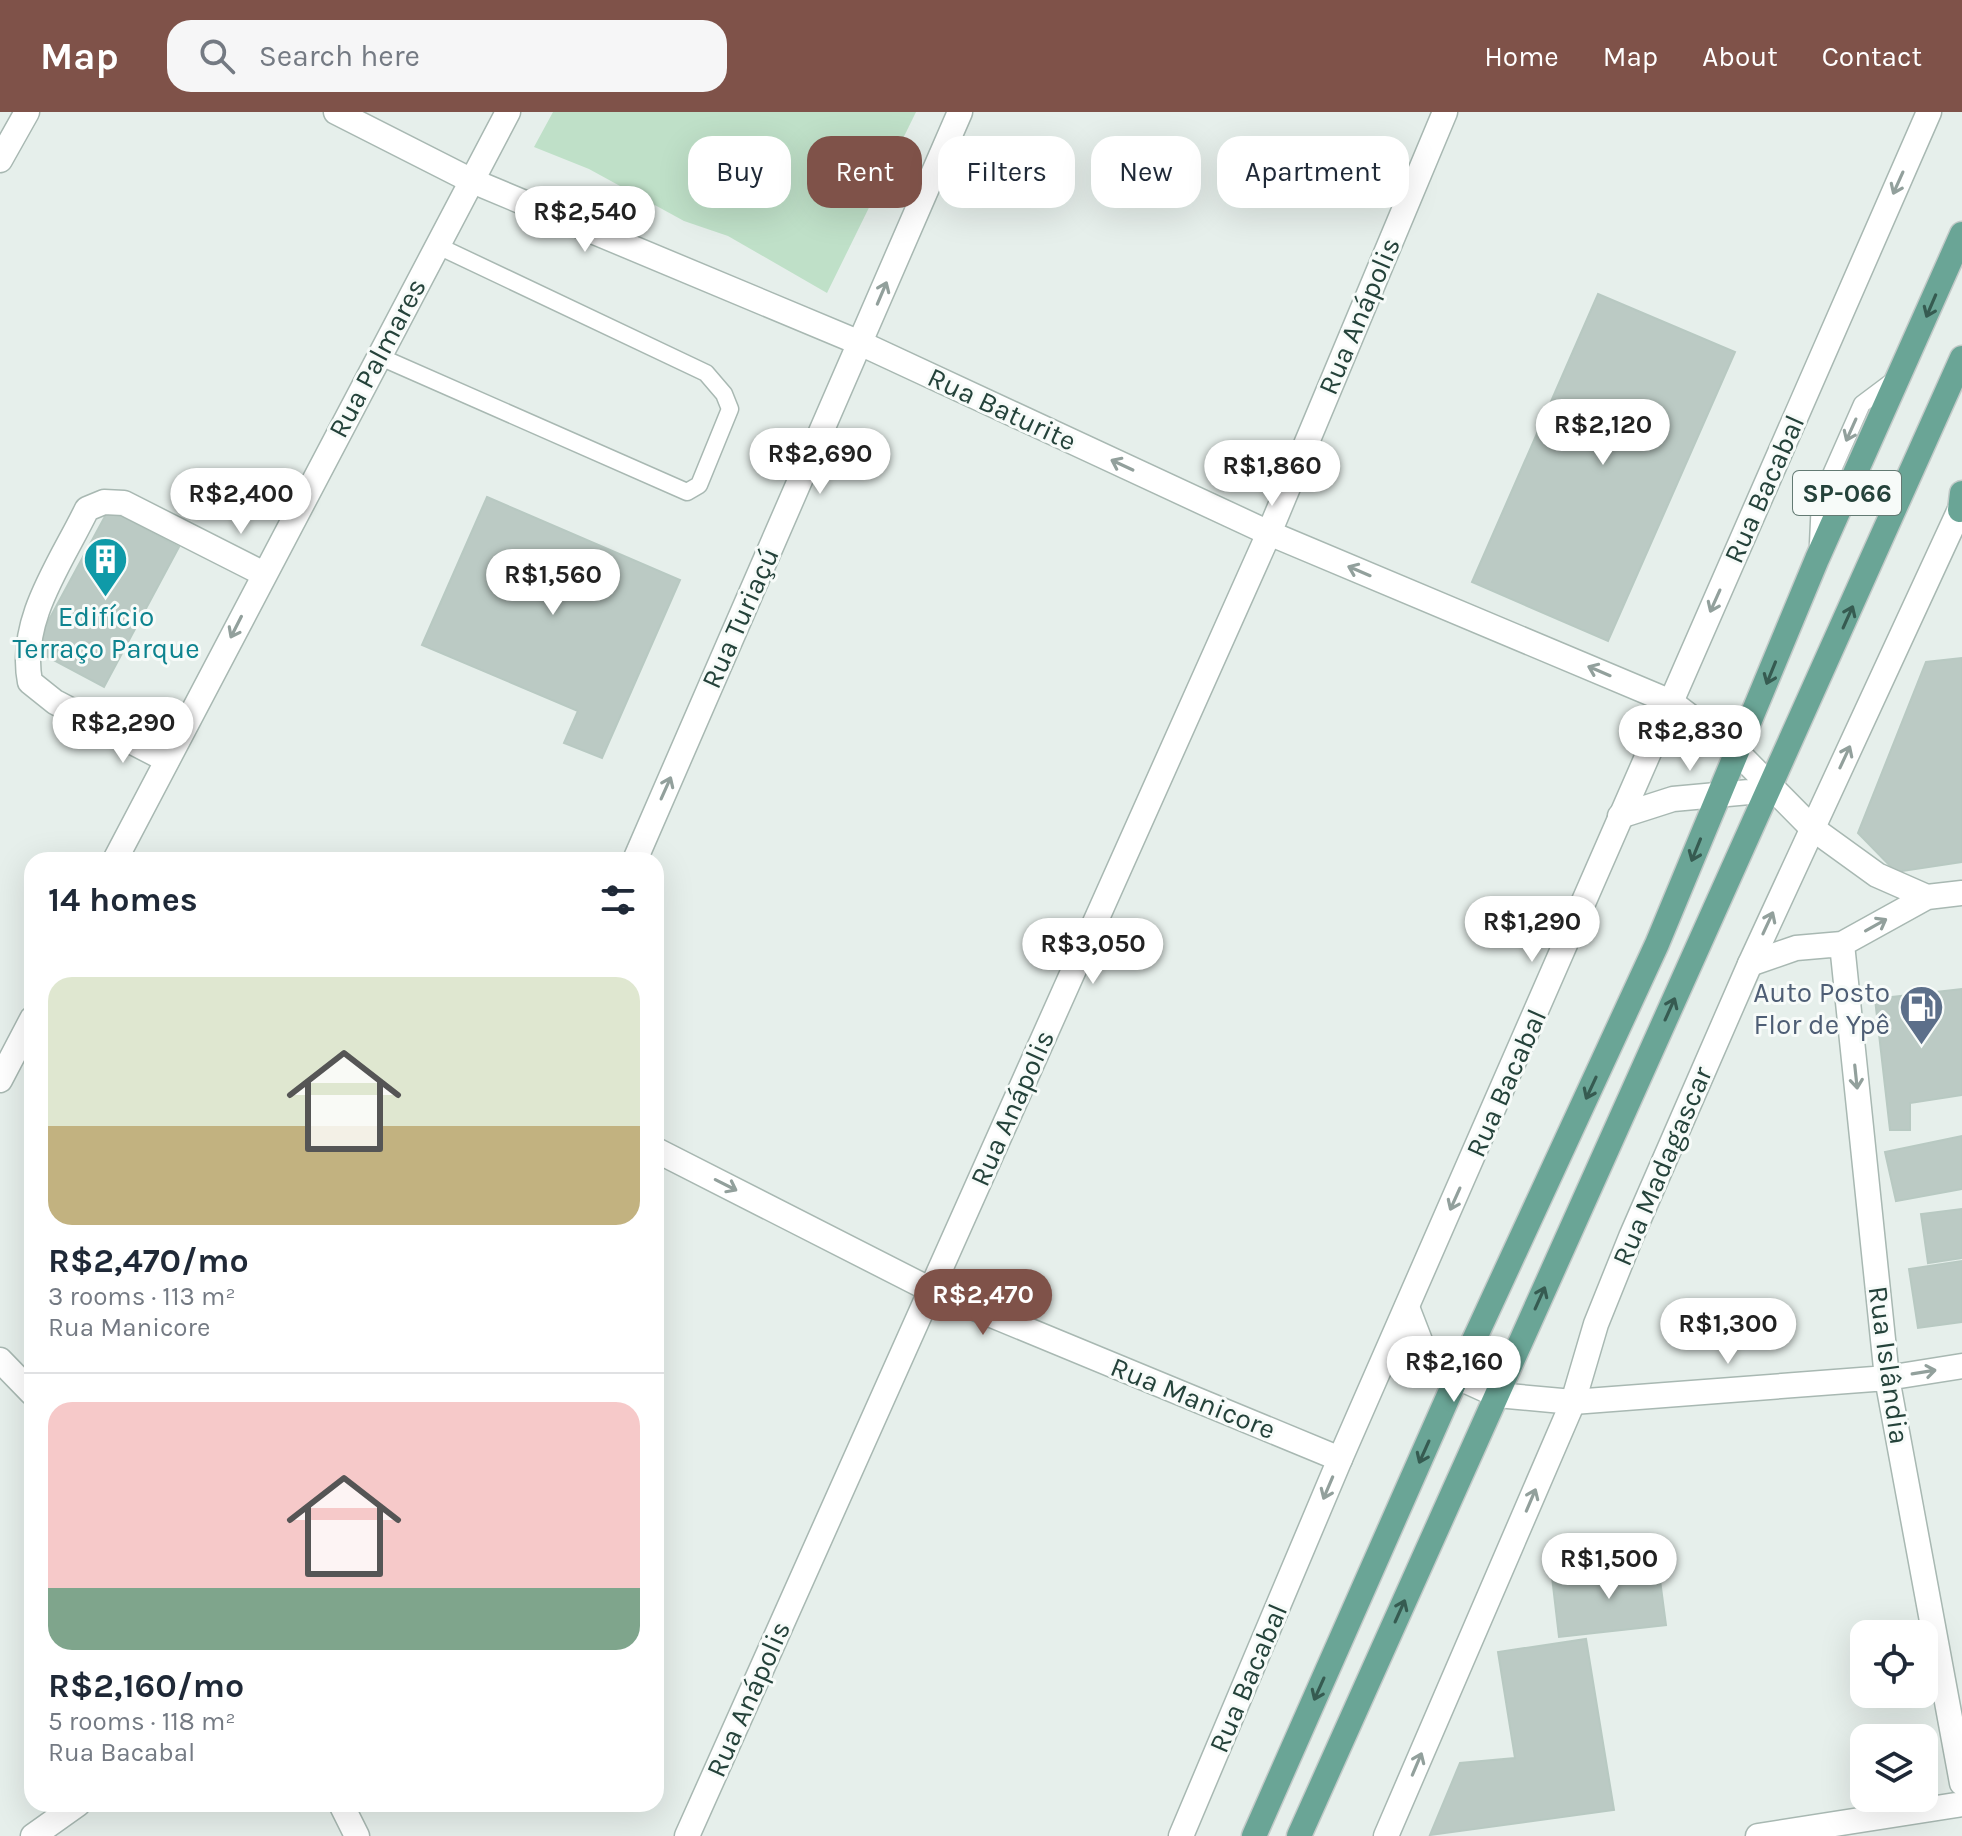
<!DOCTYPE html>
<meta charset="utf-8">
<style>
body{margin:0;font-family:Karla,sans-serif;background:#f6f6f7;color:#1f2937;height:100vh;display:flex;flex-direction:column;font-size:30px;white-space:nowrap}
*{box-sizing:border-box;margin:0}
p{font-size:26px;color:#747a83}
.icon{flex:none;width:44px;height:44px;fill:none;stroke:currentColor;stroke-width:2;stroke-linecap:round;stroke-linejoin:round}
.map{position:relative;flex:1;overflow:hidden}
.panel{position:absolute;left:24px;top:740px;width:640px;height:960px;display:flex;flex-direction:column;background:#fff;border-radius:24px;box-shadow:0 8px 32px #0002}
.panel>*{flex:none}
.hud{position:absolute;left:688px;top:24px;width:760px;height:72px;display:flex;gap:16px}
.fabs{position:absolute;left:1850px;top:1508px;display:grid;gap:16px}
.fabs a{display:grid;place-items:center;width:88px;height:88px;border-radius:16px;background:#fff;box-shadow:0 8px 32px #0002;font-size:40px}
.price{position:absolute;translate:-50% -68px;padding:0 18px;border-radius:28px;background:#fff;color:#222;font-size:26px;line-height:52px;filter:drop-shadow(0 2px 4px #0008)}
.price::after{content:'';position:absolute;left:50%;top:48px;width:24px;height:18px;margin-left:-12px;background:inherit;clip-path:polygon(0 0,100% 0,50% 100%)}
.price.selected{background:#7f5249;color:#fff}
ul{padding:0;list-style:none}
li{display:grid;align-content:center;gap:16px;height:424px;padding:0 24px}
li+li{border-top:2px solid #e0e1e3}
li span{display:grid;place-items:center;height:248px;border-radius:24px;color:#555}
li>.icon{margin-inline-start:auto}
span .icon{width:144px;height:144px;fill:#fffc;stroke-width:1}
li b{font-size:34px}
h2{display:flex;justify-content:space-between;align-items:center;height:96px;padding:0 24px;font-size:34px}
.tag{padding:0 28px;border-radius:24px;background:#fff;box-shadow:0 8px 32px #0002;font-size:28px;line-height:72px}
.tag.selected{background:#7f5249;color:#fff}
header{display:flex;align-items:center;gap:48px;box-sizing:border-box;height:112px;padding:0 40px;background:#7f5249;color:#fff}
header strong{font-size:38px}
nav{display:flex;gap:44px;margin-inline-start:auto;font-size:28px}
.search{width:560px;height:72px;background:#f6f6f7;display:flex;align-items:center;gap:20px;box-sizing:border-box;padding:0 28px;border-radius:24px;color:#747a83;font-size:30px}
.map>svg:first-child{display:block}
.green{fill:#bfe0c8}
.building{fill:#bbcac4;stroke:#b8c9c2;stroke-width:2}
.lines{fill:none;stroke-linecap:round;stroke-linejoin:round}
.service-casing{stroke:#a8b8b2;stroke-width:19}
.minor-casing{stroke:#a8b8b2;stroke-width:27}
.tertiary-casing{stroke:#a8b8b2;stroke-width:27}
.primary-casing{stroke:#c2cac8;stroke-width:27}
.service{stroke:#fff;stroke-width:16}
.minor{stroke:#fff;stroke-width:24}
.tertiary{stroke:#fff;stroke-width:24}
.primary{stroke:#6aa596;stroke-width:24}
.oneway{stroke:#92a09c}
.oneway2{stroke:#365b51}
.labels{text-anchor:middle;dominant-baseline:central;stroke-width:6;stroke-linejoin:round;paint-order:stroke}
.shield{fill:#f7fbf9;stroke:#637a73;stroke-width:2}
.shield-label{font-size:26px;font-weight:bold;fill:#24423a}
.street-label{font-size:28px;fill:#24423a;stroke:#f7fbf9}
.culture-label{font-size:28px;fill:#0d838f;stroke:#f7fbf9}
.service-label{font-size:28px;fill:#4e5e75;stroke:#f7fbf9;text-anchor:end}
</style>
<header>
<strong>Map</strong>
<div class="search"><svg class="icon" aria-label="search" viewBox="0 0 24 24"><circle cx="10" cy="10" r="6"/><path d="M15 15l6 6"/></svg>Search here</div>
<nav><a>Home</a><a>Map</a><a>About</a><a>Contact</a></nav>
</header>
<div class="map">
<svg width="1962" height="1724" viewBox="0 0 1962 1724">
<rect width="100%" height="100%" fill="#e6efeb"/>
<path class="green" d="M553,0H916L827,181L728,124L684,109L589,57L534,35Z"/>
<path class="building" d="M1598,182L1735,240L1608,529L1472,470Z
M487,385L680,468L602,646L564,631L578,599L422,533Z
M109,397L179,435L104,575L33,537Z
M1962,546V750L1896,760L1858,721L1926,550Z
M1962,877V983L1910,991V1018H1890L1875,887Z
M1962,1024V1077L1896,1089L1885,1040Z
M1962,1097V1146L1928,1151L1921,1102Z
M1962,1149V1210L1918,1216L1909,1157Z
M1658,1453L1666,1513L1559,1525L1552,1465Z
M1586,1527L1614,1698L1430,1723L1460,1651L1515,1646L1498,1540Z"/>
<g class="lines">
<defs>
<path id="service" d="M378,244L687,380L699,373L730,297L724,282L706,261L436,133
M1818,432L1820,387L1862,292L1894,268"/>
<path id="minor" d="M336,0L470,68L860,231L1269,421L1671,590L1738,641L1812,716L1877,763L1927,785
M0,48L27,0
M167,648L55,590L30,570C18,508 61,451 87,397L104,390L124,391L264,462
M1620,704L1673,687L1771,678
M1842,832L1887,1266L1962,1671
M1750,852L1796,836L1842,832L1927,785L1962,781
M656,1038L931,1178L1340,1347
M1407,1195L1429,1252L1497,1283L1573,1290L1887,1266L1962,1254
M341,1692L357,1724
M687,1724L1269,421L1445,0
M1758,1724L1962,1692"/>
<path id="tertiary" d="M115,748L508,0
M635,748L960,0
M0,968L32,907
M0,1248L32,1281
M33,1724L78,1692
M1181,1724L1340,1347L1929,0
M1386,1724L1573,1290L1596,1212L1631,1125L1750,852L1962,393"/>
<path id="primary" d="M1960,398L1962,381
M1254,1724L1456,1267L1657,832L1817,447L1962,122
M1299,1724L1962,246"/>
</defs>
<use href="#service" class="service-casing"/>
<use href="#minor" class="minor-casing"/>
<use href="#tertiary" class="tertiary-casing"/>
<use href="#primary" class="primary-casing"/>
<use href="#service" class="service"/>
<use href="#minor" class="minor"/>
<use href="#tertiary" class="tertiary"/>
<use href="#primary" class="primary"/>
</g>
<defs><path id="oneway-shaft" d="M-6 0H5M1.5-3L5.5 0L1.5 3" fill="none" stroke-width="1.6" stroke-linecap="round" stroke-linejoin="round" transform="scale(2)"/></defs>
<g class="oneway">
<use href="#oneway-shaft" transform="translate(1898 71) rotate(114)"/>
<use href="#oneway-shaft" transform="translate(882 181) rotate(-67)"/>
<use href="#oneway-shaft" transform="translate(1851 318) rotate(114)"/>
<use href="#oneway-shaft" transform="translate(1122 353) rotate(-155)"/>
<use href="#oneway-shaft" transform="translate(1359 459) rotate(-157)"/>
<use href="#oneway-shaft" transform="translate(1715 489) rotate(114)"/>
<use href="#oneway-shaft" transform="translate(236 515) rotate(117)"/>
<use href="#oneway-shaft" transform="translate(1599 559) rotate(-157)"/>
<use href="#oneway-shaft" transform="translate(1845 645) rotate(-65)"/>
<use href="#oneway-shaft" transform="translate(666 676) rotate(-66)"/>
<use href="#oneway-shaft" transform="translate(1768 811) rotate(-65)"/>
<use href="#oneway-shaft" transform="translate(1876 813) rotate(-29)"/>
<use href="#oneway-shaft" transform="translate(1856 965) rotate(84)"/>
<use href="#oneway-shaft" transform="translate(726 1073) rotate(27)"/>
<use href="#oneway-shaft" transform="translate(1455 1087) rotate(114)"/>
<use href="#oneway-shaft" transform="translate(1924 1260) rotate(-9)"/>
<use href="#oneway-shaft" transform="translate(1328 1376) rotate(113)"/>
<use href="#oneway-shaft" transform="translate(1531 1388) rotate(-67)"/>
<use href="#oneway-shaft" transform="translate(1417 1652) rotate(-67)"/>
</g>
<g class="oneway2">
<use href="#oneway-shaft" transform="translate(1931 194) rotate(113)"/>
<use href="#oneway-shaft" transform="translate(1848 505) rotate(-66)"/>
<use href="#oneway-shaft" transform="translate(1771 561) rotate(112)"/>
<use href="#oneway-shaft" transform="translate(1696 738) rotate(112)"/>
<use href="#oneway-shaft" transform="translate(1670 897) rotate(-66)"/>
<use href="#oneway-shaft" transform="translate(1591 976) rotate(115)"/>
<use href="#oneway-shaft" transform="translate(1540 1186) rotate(-66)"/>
<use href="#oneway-shaft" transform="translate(1424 1340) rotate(114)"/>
<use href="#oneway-shaft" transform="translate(1400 1499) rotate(-66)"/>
<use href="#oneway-shaft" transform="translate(1319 1577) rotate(114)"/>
</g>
<defs>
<symbol id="building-pin" viewBox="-11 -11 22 30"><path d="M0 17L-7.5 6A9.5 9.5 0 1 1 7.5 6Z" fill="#0f9aa8" stroke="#f7fbf9"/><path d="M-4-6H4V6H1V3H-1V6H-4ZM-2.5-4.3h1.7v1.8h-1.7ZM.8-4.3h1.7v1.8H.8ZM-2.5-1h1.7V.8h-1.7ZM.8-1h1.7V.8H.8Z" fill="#fff"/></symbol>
<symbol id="fuel-pin" viewBox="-11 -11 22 30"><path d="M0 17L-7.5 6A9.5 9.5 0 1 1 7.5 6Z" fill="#5c6f8a" stroke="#f7fbf9"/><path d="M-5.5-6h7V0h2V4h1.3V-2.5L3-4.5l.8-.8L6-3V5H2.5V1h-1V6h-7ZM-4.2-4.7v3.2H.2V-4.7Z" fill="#fff"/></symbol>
</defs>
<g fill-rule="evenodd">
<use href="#building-pin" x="80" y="422" width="51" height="69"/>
<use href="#fuel-pin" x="1896" y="870" width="51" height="69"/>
</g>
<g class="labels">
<rect class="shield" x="1793" y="359" width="108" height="44" rx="6"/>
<g class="shield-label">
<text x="1847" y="381">SP-066</text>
</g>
<g class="street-label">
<text transform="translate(1359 204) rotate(-67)">Rua Anápolis</text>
<text transform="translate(377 246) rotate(-62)">Rua Palmares</text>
<text transform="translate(1002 297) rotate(25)">Rua Baturite</text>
<text transform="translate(1764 377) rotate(-66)">Rua Bacabal</text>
<text transform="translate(740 506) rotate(-66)">Rua Turiaçú</text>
<text transform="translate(1506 971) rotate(-66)">Rua Bacabal</text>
<text transform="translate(1012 996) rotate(-66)">Rua Anápolis</text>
<text transform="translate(1662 1054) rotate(-67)">Rua Madagascar</text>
<text transform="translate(1889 1253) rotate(82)">Rua Islândia</text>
<text transform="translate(1193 1286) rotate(22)">Rua Manicore</text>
<text transform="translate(1248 1566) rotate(-67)">Rua Bacabal</text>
<text transform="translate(748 1587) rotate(-66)">Rua Anápolis</text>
</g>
<g class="culture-label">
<text x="106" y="504">Edifício<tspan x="106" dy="32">Terraço Parque</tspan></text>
</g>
<g class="service-label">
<text x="1890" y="880">Auto Posto<tspan x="1890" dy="32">Flor de Ypê</tspan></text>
</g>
</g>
</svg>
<div class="fabs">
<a><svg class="icon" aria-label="locate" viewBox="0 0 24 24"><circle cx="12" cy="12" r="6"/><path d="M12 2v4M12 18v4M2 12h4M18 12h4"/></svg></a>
<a><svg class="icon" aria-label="layers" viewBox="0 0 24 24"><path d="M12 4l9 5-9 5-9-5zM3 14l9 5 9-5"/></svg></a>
</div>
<b class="price" style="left:585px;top:142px">R$2,540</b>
<b class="price" style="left:1603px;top:355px">R$2,120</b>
<b class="price" style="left:820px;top:384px">R$2,690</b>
<b class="price" style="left:1272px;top:396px">R$1,860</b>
<b class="price" style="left:241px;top:424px">R$2,400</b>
<b class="price" style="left:553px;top:505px">R$1,560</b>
<b class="price" style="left:123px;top:653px">R$2,290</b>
<b class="price" style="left:1690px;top:661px">R$2,830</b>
<b class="price" style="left:1532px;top:852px">R$1,290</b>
<b class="price" style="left:1093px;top:874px">R$3,050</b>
<b class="price selected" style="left:983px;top:1225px">R$2,470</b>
<b class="price" style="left:1728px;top:1254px">R$1,300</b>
<b class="price" style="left:1454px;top:1292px">R$2,160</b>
<b class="price" style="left:1609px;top:1489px">R$1,500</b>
<div class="hud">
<a class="tag">Buy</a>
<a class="tag selected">Rent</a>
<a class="tag">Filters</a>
<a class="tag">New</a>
<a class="tag">Apartment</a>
</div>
<section class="panel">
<h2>14 homes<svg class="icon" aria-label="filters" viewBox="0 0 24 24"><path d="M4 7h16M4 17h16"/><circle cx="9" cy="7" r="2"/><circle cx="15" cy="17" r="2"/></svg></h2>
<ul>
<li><span style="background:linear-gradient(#dfe7d0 60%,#c2b280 0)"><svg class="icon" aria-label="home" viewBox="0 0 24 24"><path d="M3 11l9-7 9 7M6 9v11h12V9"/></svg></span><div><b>R$2,470/mo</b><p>3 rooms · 113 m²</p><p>Rua Manicore</p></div></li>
<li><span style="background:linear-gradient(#f6c9c9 75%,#7fa58c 0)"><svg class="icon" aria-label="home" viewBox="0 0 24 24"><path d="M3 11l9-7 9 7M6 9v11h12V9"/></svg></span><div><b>R$2,160/mo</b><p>5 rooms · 118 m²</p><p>Rua Bacabal</p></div></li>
</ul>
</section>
</div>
